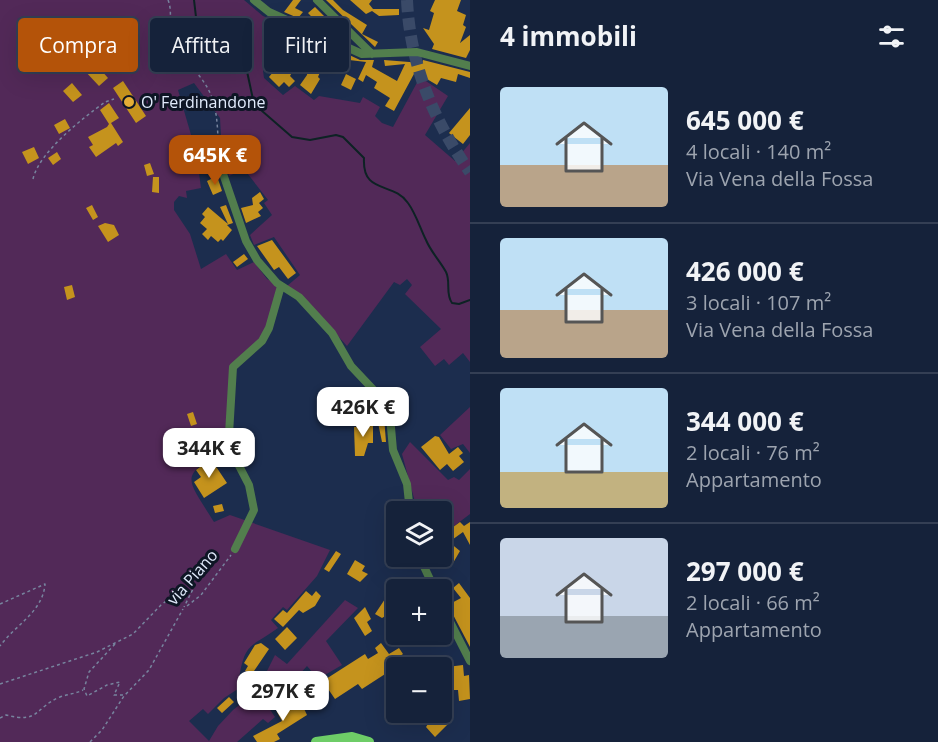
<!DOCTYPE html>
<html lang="it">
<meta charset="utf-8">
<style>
body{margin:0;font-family:"Open Sans",sans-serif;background:#1e2a42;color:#f1f3f6;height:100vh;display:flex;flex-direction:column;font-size:22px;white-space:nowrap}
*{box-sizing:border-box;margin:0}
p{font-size:20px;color:#9da4af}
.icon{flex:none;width:33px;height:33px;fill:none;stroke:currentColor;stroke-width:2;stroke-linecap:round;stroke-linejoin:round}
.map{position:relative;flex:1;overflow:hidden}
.drawer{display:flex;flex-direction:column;background:#15223a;width:468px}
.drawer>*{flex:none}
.hud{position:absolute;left:18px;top:18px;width:362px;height:54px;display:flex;gap:12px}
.buttons{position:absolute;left:386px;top:501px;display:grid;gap:12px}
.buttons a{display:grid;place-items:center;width:66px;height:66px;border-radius:6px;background:#15223a;box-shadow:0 6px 24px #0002,0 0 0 2px #343f54;font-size:30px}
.price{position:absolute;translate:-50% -51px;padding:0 14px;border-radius:12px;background:#fff;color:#222;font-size:20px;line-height:39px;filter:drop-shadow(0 2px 3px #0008)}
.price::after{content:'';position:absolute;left:50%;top:36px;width:18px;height:14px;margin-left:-9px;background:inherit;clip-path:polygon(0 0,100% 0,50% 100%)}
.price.current{background:#b45309;color:#fff}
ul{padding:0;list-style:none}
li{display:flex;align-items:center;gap:18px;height:150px;padding:0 30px}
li+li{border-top:2px solid #343f54}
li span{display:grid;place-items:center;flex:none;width:168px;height:120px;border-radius:6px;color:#555}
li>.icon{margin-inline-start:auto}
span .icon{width:72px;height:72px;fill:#fffc;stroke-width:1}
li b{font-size:26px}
h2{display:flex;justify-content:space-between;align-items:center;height:72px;padding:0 30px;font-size:26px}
.pill{padding:0 21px;border-radius:6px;background:#15223a;box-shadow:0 6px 24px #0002,0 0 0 2px #343f54;font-size:21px;line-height:54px}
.pill.current{background:#b45309;color:#fff}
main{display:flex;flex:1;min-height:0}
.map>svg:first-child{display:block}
.green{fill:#522958}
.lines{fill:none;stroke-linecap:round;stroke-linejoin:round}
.stream{stroke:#0d2224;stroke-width:2}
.building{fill:#c5931d}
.highway-tunnel{stroke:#3a4a68;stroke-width:12;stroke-dasharray:12 6;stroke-linecap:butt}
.path{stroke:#77849e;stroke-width:1.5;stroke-dasharray:3 3;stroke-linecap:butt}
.minor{stroke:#527e4d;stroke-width:8}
.major{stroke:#6ecd67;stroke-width:10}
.poi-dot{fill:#e4ad35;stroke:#0e1625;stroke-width:2}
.labels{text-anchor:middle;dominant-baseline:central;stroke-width:6;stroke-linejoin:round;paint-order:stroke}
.poi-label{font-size:16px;fill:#e1ebfc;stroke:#0e1625;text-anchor:start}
.street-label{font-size:16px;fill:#e1ebfc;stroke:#0e1625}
</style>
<main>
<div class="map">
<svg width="470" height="742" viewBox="0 0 470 742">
<rect width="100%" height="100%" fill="#1c2d4e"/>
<path class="green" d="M0,0H244L263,16L292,28L263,71L264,78L283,95L295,86L314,100L319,96L360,103L363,97L380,107L375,116L382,123L393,127L420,77L448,96L425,135L455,161L470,143V362L463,353L449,365L444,359L435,366L420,347L441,329L405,294L412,285L407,279L400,285L394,282L347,346L308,303L287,286L300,275L274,237L254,245L250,235L272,215L264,203L268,200L244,169L229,176L222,154L220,118L194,83L178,90L196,152L201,151L204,171L199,173L201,188L186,191L187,198L179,196L174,202V210L190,234L201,269L226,254L237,270L254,262L267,279L281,286L269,328L233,367L228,444C182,480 182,471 214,522L230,515L330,550L317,576L287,610L283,607L271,620L278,628C250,648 245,642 239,679L244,685L224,698L208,714L203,709L189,721L209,741L218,726L233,710L257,691L275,655L287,664L345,600L358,608L326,641L342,665L318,679L307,666L269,708L275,717L268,723L263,719L237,742H0Z
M470,407V453L463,444L451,449L440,435Z
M410,442L448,480L454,477L459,480L470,469V514L441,536V512L414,511L415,502L402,454Z"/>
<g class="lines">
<path class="stream" d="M194,0L196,17L201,27L245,62L254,104L292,137L310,140L336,135L343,137L364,158C362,195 393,181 408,203C416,214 420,228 426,240C431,252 440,261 446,272C451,282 445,293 452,303L459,304L470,300"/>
</g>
<path class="building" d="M293,0H301L295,8L303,12L298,18L284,12Z
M326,0H333L343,10L367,25L362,34L378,42L375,47Z
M350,0H372L369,4L373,9H399V15L379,16L372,11L366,14Z
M435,0H461L457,11L466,15L463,25L466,27L460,43L470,35V50L466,58L432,49L434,44L423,28L429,30L434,13L430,11Z
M315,7L350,42L324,30L308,13Z
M294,30L304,35L292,52L298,57L294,60L297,63L290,76L295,81L289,87L284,82L279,87L269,77L281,62L275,57Z
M311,45L332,47L360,60H374L372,67L397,81L405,64L385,66L384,60L422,63L423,60L470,72V78L458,74L456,82L441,78L437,85L415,72L394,111L385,106L390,98L374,88L377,82L366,75L363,82L358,79L366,62L349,60L347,65L320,50L318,64L323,65L318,77L320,79L311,94L300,85L307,75Z
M93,61L108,78L99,86L84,70Z
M346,74L356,79L351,90L341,85Z
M123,81L146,116L136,123L113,88Z
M72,83L82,95L73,102L63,91Z
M109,103L119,118L111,123L123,142L118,146L116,143L96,157L89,147L93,145L88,137L107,127L109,124L100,110Z
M470,108V135L463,144L449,133Z
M65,119L70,128L59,134L54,125Z
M34,147L39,158L28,164L22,152Z
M214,147L213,163H208L207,158H204V148Z
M57,152L61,159L53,165L48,158Z
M150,163L154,174L147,176L144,165Z
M217,176L222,191L213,195L207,181Z
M153,177H159V193L152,192Z
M260,192L264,199L259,203L263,208L258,212L261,216L246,223L241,208L253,205L252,198Z
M92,205L98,217L93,220L86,208Z
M226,205L233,223L227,225L232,230L223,241L221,239L218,242L211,236L208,240L202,234L207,229L200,223L205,217L202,214L208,207L228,224L220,207Z
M105,223L114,225L119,235L108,242L98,226Z
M272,240L296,273L288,279L279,267L274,270L257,246Z
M244,254L248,259L237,267L233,262Z
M72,285L75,297L67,300L64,287Z
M193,412L197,424L191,426L187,414Z
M384,417L386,442H382L377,418Z
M373,419V443H368L364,456H355L354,427L367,426L366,420Z
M435,436L439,437L449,454L458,447L463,453L459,456L464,462L453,471L447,464L440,470L421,447Z
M211,459L227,483L204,498L194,482L201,477L196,470Z
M222,504L224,511L215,513L213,506Z
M460,522L464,526L470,522V545L463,532L449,542L460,551L453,563L441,554V536Z
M336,551L341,554L329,572L324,569Z
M355,560L365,566L362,571L368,574L360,582L347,574Z
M459,583L470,598V647L448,605L461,598L453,588Z
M306,591L312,596L316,591L321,596L315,606L303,613L299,610L283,627L274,619L283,610L287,613Z
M389,593L396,598V622H392L387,615L382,618L375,614Z
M365,607L371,619L367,622L372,631L365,636L354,618Z
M287,627L297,638L285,650L275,639Z
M416,634H427L412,647L407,641Z
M261,643L269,649L252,674L245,671L248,666L244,663L255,645Z
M381,643L389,654L399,648L403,654L400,656L401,659L397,662L399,665L362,689L358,684L335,699L326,686L306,699L296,684L309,675L315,686L365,654L368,659L378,653L375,648Z
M463,665L464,676L469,675L470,699L459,701L458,690H453L452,679L448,680L447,667Z
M248,672L255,676L252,678L258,684L253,690L242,679Z
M229,697L234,702L222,713L217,708Z
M299,698L307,715L277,734L280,739L274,742H257L253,736L282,721L277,712Z
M436,712L442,714L450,722L435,737L426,727Z"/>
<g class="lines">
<path class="highway-tunnel" d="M407,0C410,64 433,120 470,172"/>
<path class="path" d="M168,0C173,12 168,25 172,37C179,55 197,70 207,87C219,108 217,131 219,155
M33,179C39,152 83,118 105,102L114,99
M0,604L45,584C43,612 15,625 0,646
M187,606L201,595L231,555
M115,644L89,672L84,689L87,696L107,685L120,682L114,695H124
M0,684L97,652L133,634L161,605L190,583L194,587L184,607
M0,718L6,715C40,724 35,707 60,697C68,694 75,694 83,690
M90,742L102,730L124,696L149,670L183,609"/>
<path class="minor" d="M254,0L269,12L362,54L417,52L470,66
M317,0L372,54
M219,162L246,241L257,260L277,283L299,297L332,333L351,366L384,401L390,416L393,450L407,484L410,512
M235,549L254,510L249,485L236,460L229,434L233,367L262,341L269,328L281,286
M419,556L435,590
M441,604L470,661"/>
<path class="major" d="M316,742L352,737L369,742"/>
</g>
<circle class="poi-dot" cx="129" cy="102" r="6"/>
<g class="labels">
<g class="poi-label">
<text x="141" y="102">O' Ferdinandone</text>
</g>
<g class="street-label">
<text transform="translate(192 577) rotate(-49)">via Piano</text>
</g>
</g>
</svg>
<div class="buttons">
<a><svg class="icon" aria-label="layers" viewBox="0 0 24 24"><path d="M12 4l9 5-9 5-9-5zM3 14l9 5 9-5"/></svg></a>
<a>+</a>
<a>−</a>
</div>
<b class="price current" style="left:215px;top:186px">645K €</b>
<b class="price" style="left:363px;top:438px">426K €</b>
<b class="price" style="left:209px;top:479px">344K €</b>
<b class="price" style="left:283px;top:722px">297K €</b>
<div class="hud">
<a class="pill current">Compra</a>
<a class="pill">Affitta</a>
<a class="pill">Filtri</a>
</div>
</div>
<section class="drawer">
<h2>4 immobili<svg class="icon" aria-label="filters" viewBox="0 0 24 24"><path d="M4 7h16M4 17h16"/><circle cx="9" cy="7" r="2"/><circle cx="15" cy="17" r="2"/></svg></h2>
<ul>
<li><span style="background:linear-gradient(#bfe0f5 65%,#b9a48a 0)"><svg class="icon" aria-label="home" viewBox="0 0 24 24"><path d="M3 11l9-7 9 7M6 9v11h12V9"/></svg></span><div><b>645 000 €</b><p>4 locali · 140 m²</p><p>Via Vena della Fossa</p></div></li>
<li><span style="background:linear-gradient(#bfe0f5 60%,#b9a48a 0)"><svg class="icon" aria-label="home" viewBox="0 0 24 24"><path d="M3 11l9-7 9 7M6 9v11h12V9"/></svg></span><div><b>426 000 €</b><p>3 locali · 107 m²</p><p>Via Vena della Fossa</p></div></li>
<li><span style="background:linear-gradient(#bfe0f5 70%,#c2b280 0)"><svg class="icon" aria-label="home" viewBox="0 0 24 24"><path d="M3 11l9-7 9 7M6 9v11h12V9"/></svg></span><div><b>344 000 €</b><p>2 locali · 76 m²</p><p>Appartamento</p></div></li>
<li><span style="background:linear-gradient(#c9d6e8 65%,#9aa5b1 0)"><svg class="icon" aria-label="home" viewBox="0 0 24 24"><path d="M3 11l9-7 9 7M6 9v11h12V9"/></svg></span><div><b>297 000 €</b><p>2 locali · 66 m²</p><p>Appartamento</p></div></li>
</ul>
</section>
</main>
